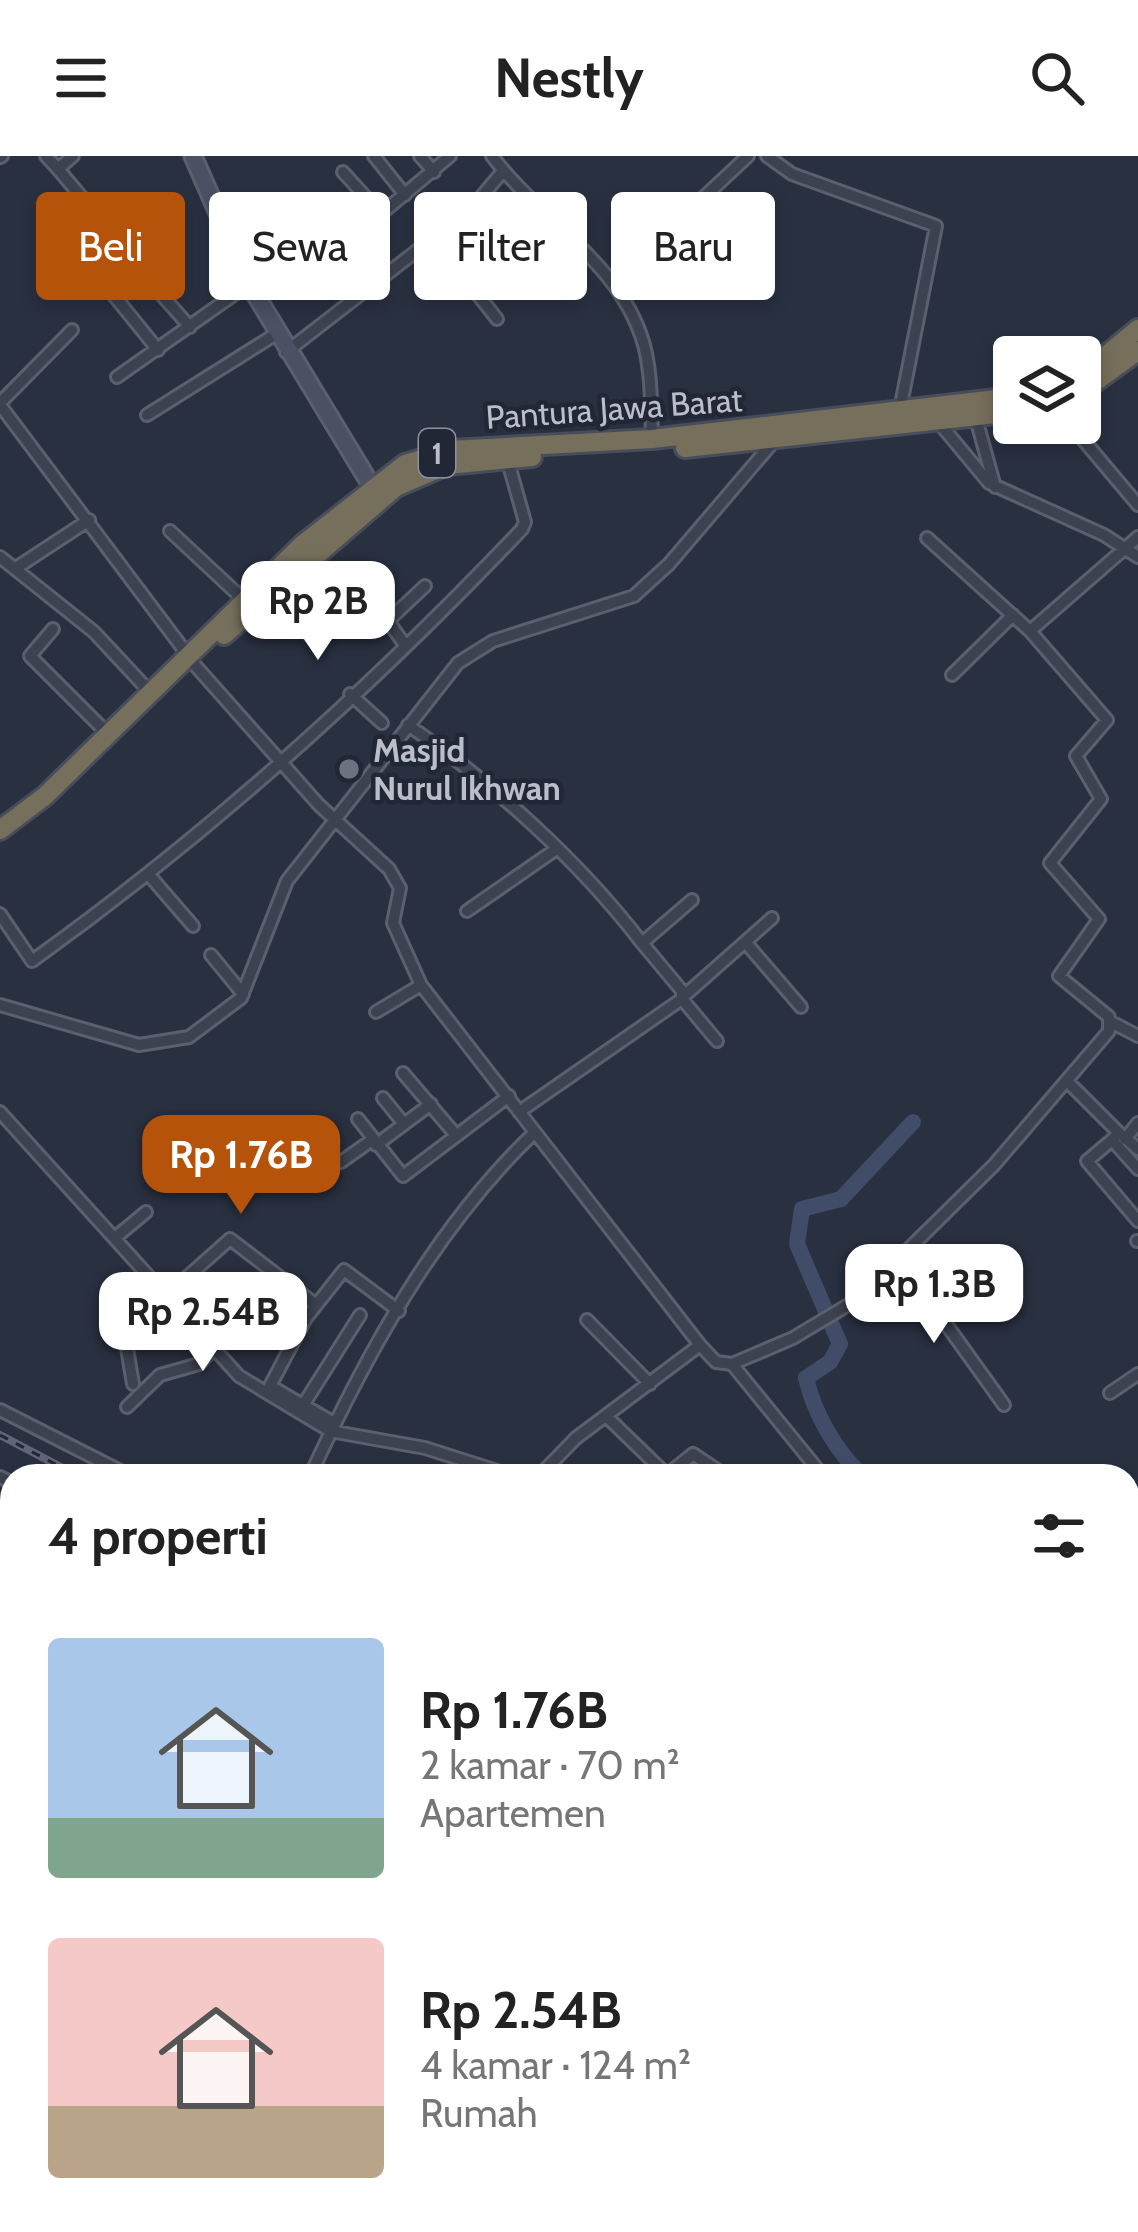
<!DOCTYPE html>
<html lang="id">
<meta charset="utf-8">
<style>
body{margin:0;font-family:Cabin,sans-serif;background:#f6f6f6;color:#222;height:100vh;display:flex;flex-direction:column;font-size:45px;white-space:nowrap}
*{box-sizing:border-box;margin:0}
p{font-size:39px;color:#767676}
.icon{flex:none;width:66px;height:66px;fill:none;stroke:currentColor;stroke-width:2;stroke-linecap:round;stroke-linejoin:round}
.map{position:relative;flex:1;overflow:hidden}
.details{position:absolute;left:0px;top:1308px;width:1140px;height:768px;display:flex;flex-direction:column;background:#fff;border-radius:36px 36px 0 0;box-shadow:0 6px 18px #0003}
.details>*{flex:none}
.guide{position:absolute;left:36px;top:36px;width:1068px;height:108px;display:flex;gap:24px}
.buttons{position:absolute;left:993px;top:180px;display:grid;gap:24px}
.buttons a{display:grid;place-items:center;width:108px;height:108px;border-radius:12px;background:#fff;box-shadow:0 6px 18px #0003;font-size:60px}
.price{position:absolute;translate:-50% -102px;padding:0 27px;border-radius:24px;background:#fff;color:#222;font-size:39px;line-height:78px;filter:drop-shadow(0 3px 6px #0008)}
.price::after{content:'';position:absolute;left:50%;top:72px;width:36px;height:27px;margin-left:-18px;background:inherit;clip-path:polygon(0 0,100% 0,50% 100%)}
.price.current{background:#b45309;color:#fff}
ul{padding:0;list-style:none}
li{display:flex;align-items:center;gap:36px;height:300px;padding:0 48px}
li span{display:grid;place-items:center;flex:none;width:336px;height:240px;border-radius:12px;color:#555}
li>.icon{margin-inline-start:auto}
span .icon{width:144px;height:144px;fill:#fffc;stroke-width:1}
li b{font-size:51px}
h2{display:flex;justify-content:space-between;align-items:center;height:144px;padding:0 48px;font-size:51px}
.pill{padding:0 42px;border-radius:12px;background:#fff;box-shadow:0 6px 18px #0003;font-size:42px;line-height:108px}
.pill.current{background:#b45309;color:#fff}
header{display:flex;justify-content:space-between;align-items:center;height:156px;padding:0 48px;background:#fff;font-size:54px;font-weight:700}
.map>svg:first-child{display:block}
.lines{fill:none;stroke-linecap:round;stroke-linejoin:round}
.river{stroke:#404c68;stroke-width:16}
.street-casing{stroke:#5b606e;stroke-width:16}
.secondary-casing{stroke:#5b606e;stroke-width:21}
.highway-casing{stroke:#484d5b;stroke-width:24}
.street{stroke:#3d4250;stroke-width:10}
.secondary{stroke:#4b5163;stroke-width:15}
.highway{stroke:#766f5b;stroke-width:18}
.rail-casing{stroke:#606677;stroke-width:8}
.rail{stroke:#222736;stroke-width:3;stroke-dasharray:9;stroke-linecap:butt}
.worship-dot{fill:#6b7280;stroke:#222736;stroke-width:4.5}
.labels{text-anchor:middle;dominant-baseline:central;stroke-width:9;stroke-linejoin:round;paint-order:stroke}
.shield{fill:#222736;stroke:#8c919e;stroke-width:3}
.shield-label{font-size:30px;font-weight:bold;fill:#babecb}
.street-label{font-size:33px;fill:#babecb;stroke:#222736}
.poi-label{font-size:33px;font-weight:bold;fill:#babecb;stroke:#222736;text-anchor:start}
</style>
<header><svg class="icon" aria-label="menu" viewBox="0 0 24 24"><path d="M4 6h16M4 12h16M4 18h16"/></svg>Nestly<svg class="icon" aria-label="search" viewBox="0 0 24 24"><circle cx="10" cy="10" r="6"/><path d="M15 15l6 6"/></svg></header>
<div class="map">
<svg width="1138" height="2076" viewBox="0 0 1138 2076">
<rect width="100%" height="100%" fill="#293040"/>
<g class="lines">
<path class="river" d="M863,1320C836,1296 814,1257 806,1222L830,1206L840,1188L797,1088L802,1053L841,1043L913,966
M911,2076L922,2064"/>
<defs>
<path id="street" d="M46,0L58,13L73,0
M374,0L405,39
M420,0L434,16
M492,0C541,65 621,107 644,189C652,219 651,253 652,283
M767,0L792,18L936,70L900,254
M0,1L2,0
M58,13L99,62L70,92
M343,16L381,58L450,0
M434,83L497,163
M613,126L748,0
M158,194L95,116L120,92L190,171
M286,196L472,52L503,15
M117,221L249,128
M0,247L72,174
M0,249L187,498
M147,259L276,178
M975,259L995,331
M1069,267L1138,349
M940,268L989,327L1104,379L1138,401
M170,375L244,444
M927,382L1030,475
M0,401L94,476L149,535
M16,412L89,364
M355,419L405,489
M271,437L314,484L374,440
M390,463L425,430
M53,473L30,500L108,578
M193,507L319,649L389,713L400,732L393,767L421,829L700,1189L576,1282L539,1320
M952,519L1013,459
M350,538L382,567
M408,569C494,628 578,704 642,787
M149,719L193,770
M467,755L555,694
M0,758L32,805C209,678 372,531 522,373L525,366L507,302
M746,787L801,851
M211,799L243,838
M684,840L772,762
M682,843L717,885
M0,849L139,889L189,881L241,842L287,725L458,507L493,485L634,440L669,408L774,285
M376,856L421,829
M1111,866L1138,880
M403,917L455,978
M1068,926L1119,977L1112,984L1138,1013
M383,942L404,968
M0,956L239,1220L330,1275L425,1292L513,1320
M519,956L682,843V835L642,787L692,744
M358,963L403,1020L509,940
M1119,977L1138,993
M1125,983L1138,967
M1112,984L1087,1005L1138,1065
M376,989L431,948
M341,1006L372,984
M116,1081L146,1056
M1137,1085H1138
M900,1104L1004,1249
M587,1164L650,1228
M700,1189L716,1206L732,1208L793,1182L858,1143L994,1009L1109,875V861L1059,820L1099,763L1050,707L1101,643L1076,600L1107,564L1030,475L1138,381
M732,1208L823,1320
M133,1228L126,1186L167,1139L230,1083L315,1148
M1110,1237L1138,1218
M127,1251L160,1219L199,1208L212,1194
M0,1254L130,1320
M300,1254L360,1159
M606,1260L667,1319L693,1298L726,1320
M334,1267L270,1230L306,1162L344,1114L399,1155
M310,1320C367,1197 435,1072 533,978
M0,1321L12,1327
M0,1417L12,1397
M0,1421L12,1433
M12,1637L3,1648L12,1652
M0,1852L12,1841
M1128,1863L1138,1870
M0,2056L15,2076
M645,2064L651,2076
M169,2076L192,2064
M386,2076L404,2064"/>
<path id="secondary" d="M193,0L249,128L377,339"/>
<path id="highway" d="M1080,221L1138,173
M1080,237L1138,195
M685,292L1014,256
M224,479L396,331L447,309L532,301
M0,674L45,640L303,388L405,308L451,294L652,283L1014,241"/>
</defs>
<use href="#street" class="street-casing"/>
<use href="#secondary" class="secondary-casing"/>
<use href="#highway" class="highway-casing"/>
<use href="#street" class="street"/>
<use href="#secondary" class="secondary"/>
<use href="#highway" class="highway"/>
<defs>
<path id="rail" d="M0,1279L78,1320
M1128,1884L1138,1890"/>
</defs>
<use href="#rail" class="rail-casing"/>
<use href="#rail" class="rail"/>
</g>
<circle class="worship-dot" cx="349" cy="613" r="12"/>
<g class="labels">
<rect class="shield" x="419" y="273" width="36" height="48" rx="9"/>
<g class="shield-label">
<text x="437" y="297">1</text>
</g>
<g class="street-label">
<text transform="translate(614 252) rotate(-4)">Pantura Jawa Barat</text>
</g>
<g class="poi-label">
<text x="373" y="594">Masjid<tspan x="373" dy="38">Nurul Ikhwan</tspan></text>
</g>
</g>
</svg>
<div class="buttons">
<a><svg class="icon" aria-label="layers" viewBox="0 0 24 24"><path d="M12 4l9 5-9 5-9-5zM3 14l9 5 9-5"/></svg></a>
</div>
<b class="price" style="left:318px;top:507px">Rp 2B</b>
<b class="price current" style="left:241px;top:1061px">Rp 1.76B</b>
<b class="price" style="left:934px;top:1190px">Rp 1.3B</b>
<b class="price" style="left:203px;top:1218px">Rp 2.54B</b>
<div class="guide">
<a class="pill current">Beli</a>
<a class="pill">Sewa</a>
<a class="pill">Filter</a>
<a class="pill">Baru</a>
</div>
<section class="details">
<h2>4 properti<svg class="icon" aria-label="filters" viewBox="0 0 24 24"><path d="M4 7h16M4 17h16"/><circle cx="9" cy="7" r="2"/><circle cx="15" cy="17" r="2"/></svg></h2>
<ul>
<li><span style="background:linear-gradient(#a9c7e8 75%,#7fa58c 0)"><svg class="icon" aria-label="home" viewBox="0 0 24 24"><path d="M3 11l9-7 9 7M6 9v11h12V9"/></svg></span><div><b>Rp 1.76B</b><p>2 kamar · 70 m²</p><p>Apartemen</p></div></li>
<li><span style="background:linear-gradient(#f6c9c9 70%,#b9a48a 0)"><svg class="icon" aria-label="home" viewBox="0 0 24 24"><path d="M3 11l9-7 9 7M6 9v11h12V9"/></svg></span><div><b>Rp 2.54B</b><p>4 kamar · 124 m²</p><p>Rumah</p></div></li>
</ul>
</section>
</div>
